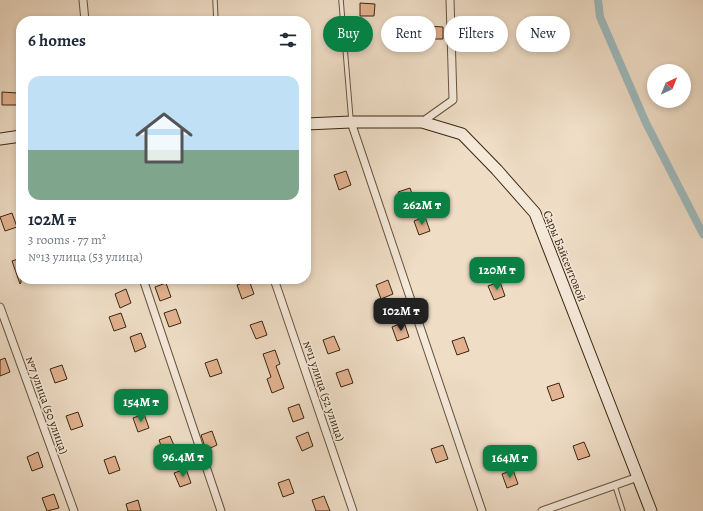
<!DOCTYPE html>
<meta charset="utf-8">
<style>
body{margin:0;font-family:Alegreya,serif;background:#f6f6f7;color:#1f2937;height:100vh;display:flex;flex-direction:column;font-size:15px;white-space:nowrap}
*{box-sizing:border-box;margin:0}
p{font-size:13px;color:#747a83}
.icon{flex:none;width:22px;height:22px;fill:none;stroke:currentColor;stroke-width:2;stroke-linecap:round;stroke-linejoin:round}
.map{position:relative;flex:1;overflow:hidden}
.details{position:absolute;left:16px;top:16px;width:295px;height:268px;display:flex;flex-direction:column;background:#fff;border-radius:16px;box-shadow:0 2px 6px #0003}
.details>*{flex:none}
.hud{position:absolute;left:323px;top:16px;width:320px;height:36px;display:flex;gap:8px}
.needle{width:26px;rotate:43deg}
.controls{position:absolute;left:647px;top:64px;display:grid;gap:8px}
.controls a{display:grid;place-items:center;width:44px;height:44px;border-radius:50%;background:#fff;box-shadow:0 2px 6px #0003;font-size:20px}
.price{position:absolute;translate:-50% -34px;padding:0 9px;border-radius:8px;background:#0b8043;color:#fff;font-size:13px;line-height:26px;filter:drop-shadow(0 1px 2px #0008)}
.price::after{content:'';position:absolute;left:50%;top:24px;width:12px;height:9px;margin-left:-6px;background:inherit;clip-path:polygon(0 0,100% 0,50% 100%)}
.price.on{background:#222;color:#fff}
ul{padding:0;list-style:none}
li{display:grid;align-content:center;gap:8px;height:212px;padding:0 12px}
li span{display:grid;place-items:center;height:124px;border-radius:12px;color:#555}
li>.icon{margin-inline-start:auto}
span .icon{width:72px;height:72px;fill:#fffc;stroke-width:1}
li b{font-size:17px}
h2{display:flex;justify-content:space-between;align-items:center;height:48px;padding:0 12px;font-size:17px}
.tag{padding:0 14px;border-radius:18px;background:#fff;box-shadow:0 2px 6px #0003;font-size:14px;line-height:36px}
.tag.on{background:#0b8043;color:#fff}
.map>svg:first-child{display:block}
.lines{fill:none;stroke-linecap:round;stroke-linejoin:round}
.canal{stroke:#9dbabe;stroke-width:8}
.building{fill:#e3b290;stroke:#392711}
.lane-casing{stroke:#66543e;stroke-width:5.5}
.street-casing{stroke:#66543e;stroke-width:9}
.secondary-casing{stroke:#392711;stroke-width:13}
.lane{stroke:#f5e9da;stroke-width:3.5}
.street{stroke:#f5e9da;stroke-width:7}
.secondary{stroke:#f5e9da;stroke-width:11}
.labels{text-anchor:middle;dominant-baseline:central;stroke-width:3;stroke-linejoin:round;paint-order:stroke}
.street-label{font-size:12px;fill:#392711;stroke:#f5e9da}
</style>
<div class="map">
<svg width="703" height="511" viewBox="0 0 703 511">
<rect width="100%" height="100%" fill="#efddc6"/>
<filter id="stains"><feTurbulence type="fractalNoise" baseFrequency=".005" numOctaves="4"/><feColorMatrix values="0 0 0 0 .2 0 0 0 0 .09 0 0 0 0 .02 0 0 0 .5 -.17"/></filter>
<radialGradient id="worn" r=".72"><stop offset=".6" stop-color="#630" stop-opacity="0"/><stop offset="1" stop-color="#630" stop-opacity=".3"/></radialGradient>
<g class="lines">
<path class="canal" d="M598,0L600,17L646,123L703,234"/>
</g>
<path class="building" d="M360,3L375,4L374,16H360Z
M428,26L443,27V39H428Z
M2,92L17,93V105H2Z
M346,171L351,185L339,190L334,175Z
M410,188L415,202L403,206L398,192Z
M12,213L17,227L5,231L0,217Z
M425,217L430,231L419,235L414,221Z
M21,258V283L20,284L12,261Z
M249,280L254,294L242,299L237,285Z
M388,280L393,294L381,299L376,285Z
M500,282L505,296L494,300L488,286Z
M166,283L171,297L160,301L155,287Z
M126,289L131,303L120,308L115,294Z
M176,309L181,323L169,327L164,313Z
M121,313L126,327L114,331L109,317Z
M262,321L267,335L256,339L250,325Z
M404,322L409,337L397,341L392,327Z
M141,333L146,347L135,352L130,337Z
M334,336L340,350L328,354L323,340Z
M464,337L469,351L457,355L452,341Z
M275,350L280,364L276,366L284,388L272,393L267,379L271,377L263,354Z
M5,358L10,372L0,376V360Z
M217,359L222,373L210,377L205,363Z
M62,365L67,379L55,383L50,369Z
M348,369L353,383L341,387L336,373Z
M559,383L564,397L552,401L547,387Z
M299,404L304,418L293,422L288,408Z
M78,412L83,426L71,430L66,416Z
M144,414L149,428L138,432L133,418Z
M212,431L217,445L206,450L201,435Z
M308,432L313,446L302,451L296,437Z
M170,436L176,450L164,454L159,440Z
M584,442L590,456L578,460L573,446Z
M443,445L448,459L436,463L431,449Z
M38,452L43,467L32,471L27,457Z
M115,456L120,470L109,474L104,460Z
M186,469L191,483L180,487L174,473Z
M513,470L518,484L507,488L502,474Z
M289,479L294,493L283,497L278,483Z
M54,494L59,508L47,511L42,498Z
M324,496L330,511H316L312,500Z
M138,500L141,511H128L126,504Z"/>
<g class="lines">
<defs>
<path id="lane" d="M215,0L216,21
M341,0L351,120
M615,486L623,511"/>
<path id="street" d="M83,0L85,21
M351,122L482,511
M422,122L453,100L450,0
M143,279L221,511
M274,279L353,511
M0,307L74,511
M542,511L638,477"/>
<path id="secondary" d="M306,124L351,122H422L462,134L497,170L535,213L651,511
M0,139L21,136"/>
</defs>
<use href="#lane" class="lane-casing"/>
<use href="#street" class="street-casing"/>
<use href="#secondary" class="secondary-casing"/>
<use href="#lane" class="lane"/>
<use href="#street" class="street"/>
<use href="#secondary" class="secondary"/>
</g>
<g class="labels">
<g class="street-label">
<text transform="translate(565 256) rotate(68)">Сары Байсеитовой</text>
<text transform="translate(324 391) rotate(71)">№11 улица (52 улица)</text>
<text transform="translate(47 405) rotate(70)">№7 улица (50 улица)</text>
</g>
</g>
<rect width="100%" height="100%" filter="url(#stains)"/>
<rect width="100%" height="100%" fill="url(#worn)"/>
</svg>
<div class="controls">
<a><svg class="needle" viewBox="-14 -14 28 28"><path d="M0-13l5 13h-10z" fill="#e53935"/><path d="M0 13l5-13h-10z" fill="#747a83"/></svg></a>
</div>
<b class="price" style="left:422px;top:226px">262M ₸</b>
<b class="price" style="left:497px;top:291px">120M ₸</b>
<b class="price on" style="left:401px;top:332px">102M ₸</b>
<b class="price" style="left:141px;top:423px">154M ₸</b>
<b class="price" style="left:183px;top:478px">96.4M ₸</b>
<b class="price" style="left:510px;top:479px">164M ₸</b>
<div class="hud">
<a class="tag on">Buy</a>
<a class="tag">Rent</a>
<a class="tag">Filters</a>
<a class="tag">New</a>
</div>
<section class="details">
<h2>6 homes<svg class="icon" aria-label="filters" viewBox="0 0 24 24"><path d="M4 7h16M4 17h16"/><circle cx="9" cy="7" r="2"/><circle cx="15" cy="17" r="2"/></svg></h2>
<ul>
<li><span style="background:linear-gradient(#bfe0f5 60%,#7fa58c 0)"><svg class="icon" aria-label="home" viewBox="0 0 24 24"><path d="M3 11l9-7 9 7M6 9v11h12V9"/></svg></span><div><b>102M ₸</b><p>3 rooms · 77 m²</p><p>№13 улица (53 улица)</p></div></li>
</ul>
</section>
</div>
